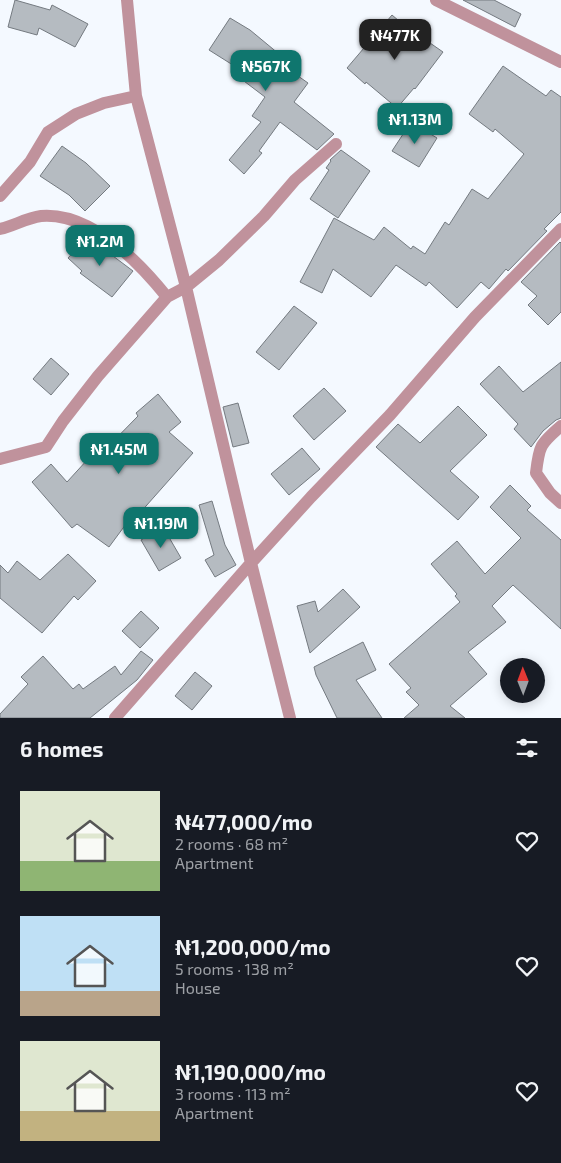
<!DOCTYPE html>
<meta charset="utf-8">
<style>
body{margin:0;font-family:"Exo 2",sans-serif;background:#20242c;color:#f1f3f6;height:100vh;display:flex;flex-direction:column;font-size:19px;white-space:nowrap}
*{box-sizing:border-box;margin:0}
p{font-size:16px;color:#9ea1a6}
.icon{flex:none;width:28px;height:28px;fill:none;stroke:currentColor;stroke-width:2;stroke-linecap:round;stroke-linejoin:round}
.map{position:relative;height:718px;overflow:hidden}
.details{display:flex;flex-direction:column;background:#171b24;flex:1}
.details>*{flex:none}
.needle{width:32px;rotate:359deg}
.controls{position:absolute;left:500px;top:658px;display:grid;gap:10px}
.controls a{display:grid;place-items:center;width:45px;height:45px;border-radius:50%;background:#171b24;box-shadow:0 2px 12px #0003;font-size:25px}
.price{position:absolute;translate:-50% -42px;padding:0 11px;border-radius:10px;background:#0f766e;color:#fff;font-size:16px;line-height:32px;filter:drop-shadow(0 1px 2px #0008)}
.price::after{content:'';position:absolute;left:50%;top:30px;width:15px;height:11px;margin-left:-8px;background:inherit;clip-path:polygon(0 0,100% 0,50% 100%)}
.price.active{background:#222;color:#fff}
ul{padding:0;list-style:none}
li{display:flex;align-items:center;gap:15px;height:125px;padding:0 20px}
li span{display:grid;place-items:center;flex:none;width:140px;height:100px;border-radius:0px;color:#555}
li>.icon{margin-inline-start:auto}
span .icon{width:60px;height:60px;fill:#fffc;stroke-width:1}
li b{font-size:21px}
h2{display:flex;justify-content:space-between;align-items:center;height:60px;padding:0 20px;font-size:21px}
.map>svg:first-child{display:block}
.building{fill:#b5bbc1;stroke:#747a80}
.lines{fill:none;stroke-linecap:round;stroke-linejoin:round}
.minor{stroke:#c0929c;stroke-width:12}
</style>
<div class="map">
<svg width="561" height="718" viewBox="0 0 561 718">
<rect width="100%" height="100%" fill="#f4f9ff"/>
<path class="building" d="M15,0L50,10L52,5L88,24L75,47L39,28L37,35L8,27Z
M463,0H494L521,14L515,27Z
M392,15L419,38L420,36L443,52L415,89L414,88L397,108L366,82L365,84L347,68Z
M230,18L250,30L279,54L274,59L308,83L294,102L334,134L317,150L280,122L259,151L262,153L244,174L229,160L261,122L252,116L265,97L232,72L236,67L209,50Z
M503,66L546,96L551,90L561,97V212L544,229L547,231L508,271L506,269L489,289L481,282L457,308L429,282L426,286L396,265L371,297L333,269L322,293L300,282L334,218L374,240L384,227L411,249L413,246L425,254L445,222L449,225L472,189L488,199L524,154L495,129L493,132L469,114Z
M411,122L437,138L419,167L392,151Z
M62,146L86,163L110,186L85,211L69,195L40,176Z
M341,150L370,171L338,218L310,199L329,170L326,168L331,161L330,160Z
M88,236L100,248L101,247L133,271L112,297L80,273L82,271L68,258Z
M560,242L561,243V312L548,325L528,305L537,296L521,282Z
M294,306L317,323L279,370L256,352Z
M51,358L69,374L51,395L33,379Z
M561,362V418L556,420L543,431L531,447L514,429L518,424L480,384L499,366L523,392Z
M324,388L346,411L314,440L293,416Z
M158,394L181,422L169,432L193,453L131,523L129,520L109,547L77,524L72,528L32,482L51,464L67,482L88,459L92,463L138,416L136,413Z
M238,403L249,443L233,447L223,407Z
M458,406L487,435L450,471L479,497L458,520L376,447L398,424L420,443Z
M302,448L320,469L289,495L271,474Z
M510,485L531,506L527,510L561,540V629L513,585L492,606L506,622L468,652L487,674L450,706L465,718H404L419,705L406,692L411,688L389,664L460,602L455,596L457,594L431,564L457,541L485,574L521,538L490,507Z
M212,501L225,545L236,565L215,577L205,560L214,555L199,505Z
M163,527L181,558L159,571L141,540Z
M68,554L96,581L78,600L74,596L42,633L0,598V565L8,573L17,561L40,580Z
M343,589L360,607L310,653L297,606L315,601L318,612Z
M141,611L159,628L140,648L122,631Z
M363,642L376,670L356,680L382,718H337L316,675L314,667Z
M141,651L153,660L137,680L90,718H0V714L28,684L21,677L43,656L73,689L79,684L83,689L115,666L121,675Z
M195,672L212,686L192,710L175,696Z"/>
<g class="lines">
<path class="minor" d="M127,0L136,96L186,287L251,563L290,718
M436,0L561,62
M0,196L30,162L48,132L76,114L104,103L136,96
M0,229C14,226 26,218 41,216C91,212 138,261 167,297
M561,426C540,444 539,446 536,473L550,493L561,503
M0,459L46,447L63,421L98,376L167,297L186,287L219,260L264,216L295,180L336,144
M115,718L251,563L311,497L390,415L475,317L561,229"/>
</g>
</svg>
<div class="controls">
<a><svg class="needle" viewBox="-14 -14 28 28"><path d="M0-13l5 13h-10z" fill="#e53935"/><path d="M0 13l5-13h-10z" fill="#9ea1a6"/></svg></a>
</div>
<b class="price active" style="left:395px;top:61px">₦477K</b>
<b class="price" style="left:266px;top:92px">₦567K</b>
<b class="price" style="left:415px;top:145px">₦1.13M</b>
<b class="price" style="left:100px;top:267px">₦1.2M</b>
<b class="price" style="left:119px;top:475px">₦1.45M</b>
<b class="price" style="left:161px;top:549px">₦1.19M</b>
</div>
<section class="details">
<h2>6 homes<svg class="icon" aria-label="filters" viewBox="0 0 24 24"><path d="M4 7h16M4 17h16"/><circle cx="9" cy="7" r="2"/><circle cx="15" cy="17" r="2"/></svg></h2>
<ul>
<li><span style="background:linear-gradient(#dfe7d0 70%,#8fb573 0)"><svg class="icon" aria-label="home" viewBox="0 0 24 24"><path d="M3 11l9-7 9 7M6 9v11h12V9"/></svg></span><div><b>₦477,000/mo</b><p>2 rooms · 68 m²</p><p>Apartment</p></div><svg class="icon" aria-label="heart" viewBox="0 0 24 24"><path d="M12 20l-8-8c-3-5 5-10 8-4 3-6 11-1 8 4z"/></svg></li>
<li><span style="background:linear-gradient(#bfe0f5 75%,#b9a48a 0)"><svg class="icon" aria-label="home" viewBox="0 0 24 24"><path d="M3 11l9-7 9 7M6 9v11h12V9"/></svg></span><div><b>₦1,200,000/mo</b><p>5 rooms · 138 m²</p><p>House</p></div><svg class="icon" aria-label="heart" viewBox="0 0 24 24"><path d="M12 20l-8-8c-3-5 5-10 8-4 3-6 11-1 8 4z"/></svg></li>
<li><span style="background:linear-gradient(#dfe7d0 70%,#c2b280 0)"><svg class="icon" aria-label="home" viewBox="0 0 24 24"><path d="M3 11l9-7 9 7M6 9v11h12V9"/></svg></span><div><b>₦1,190,000/mo</b><p>3 rooms · 113 m²</p><p>Apartment</p></div><svg class="icon" aria-label="heart" viewBox="0 0 24 24"><path d="M12 20l-8-8c-3-5 5-10 8-4 3-6 11-1 8 4z"/></svg></li>
</ul>
</section>
